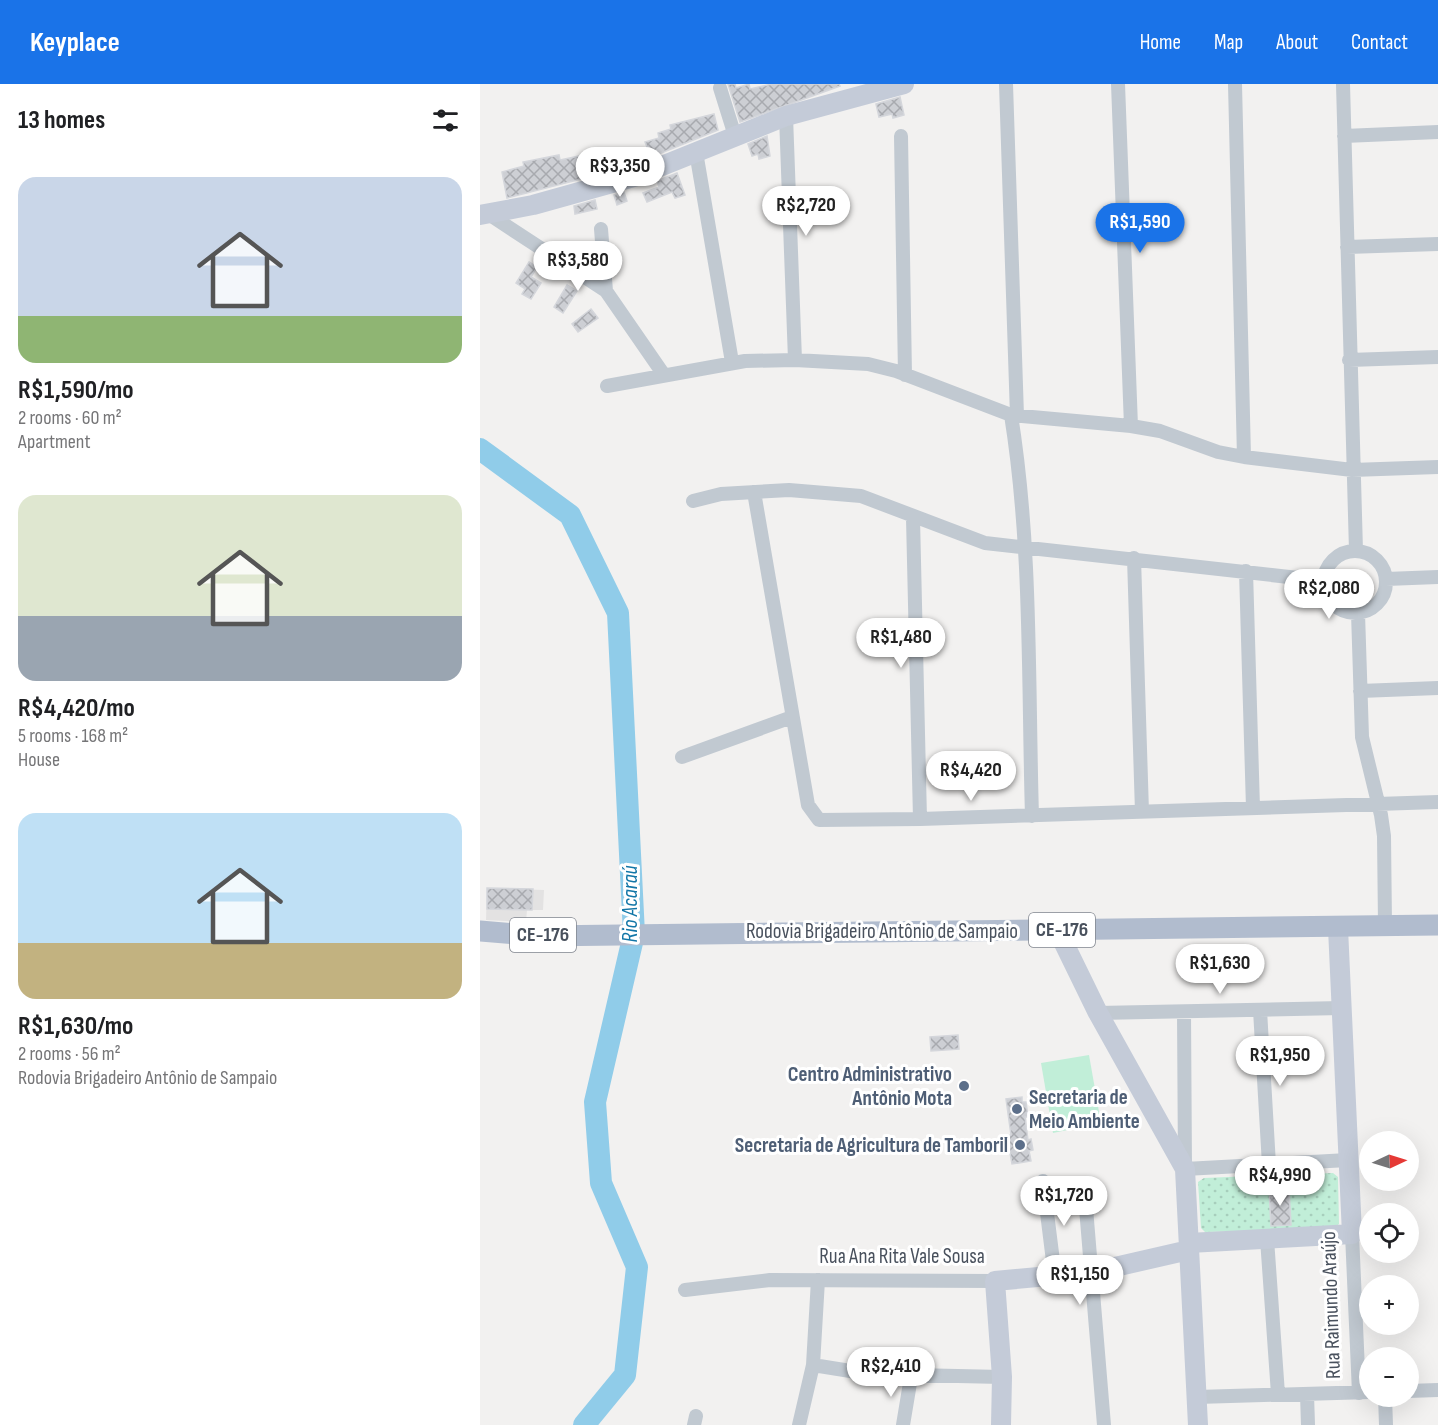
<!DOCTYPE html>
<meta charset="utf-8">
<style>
body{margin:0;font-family:"Sofia Sans Condensed",sans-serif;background:#f6f6f6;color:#202124;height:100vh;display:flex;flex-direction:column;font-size:22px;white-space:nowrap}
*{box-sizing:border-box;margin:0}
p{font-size:20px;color:#757577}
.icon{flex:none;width:33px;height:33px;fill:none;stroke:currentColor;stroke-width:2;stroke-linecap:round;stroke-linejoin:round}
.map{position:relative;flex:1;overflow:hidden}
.sheet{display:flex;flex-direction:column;background:#fff;width:480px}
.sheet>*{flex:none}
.needle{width:39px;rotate:86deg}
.fabs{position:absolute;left:879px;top:1047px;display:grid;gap:12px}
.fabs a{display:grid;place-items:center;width:60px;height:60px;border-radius:50%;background:#fff;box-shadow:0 6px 24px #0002;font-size:30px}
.price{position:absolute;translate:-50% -51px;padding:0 14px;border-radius:21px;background:#fff;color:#222;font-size:20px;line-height:39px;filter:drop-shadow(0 2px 3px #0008)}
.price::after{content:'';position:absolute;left:50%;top:36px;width:18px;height:14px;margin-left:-9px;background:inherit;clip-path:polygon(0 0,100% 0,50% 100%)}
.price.on{background:#1a73e8;color:#fff}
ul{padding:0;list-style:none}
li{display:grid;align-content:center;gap:12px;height:318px;padding:0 18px}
li span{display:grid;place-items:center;height:186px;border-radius:18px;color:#555}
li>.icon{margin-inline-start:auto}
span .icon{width:108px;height:108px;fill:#fffc;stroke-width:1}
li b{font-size:26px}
h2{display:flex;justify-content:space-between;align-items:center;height:72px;padding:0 18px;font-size:26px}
header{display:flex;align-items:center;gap:36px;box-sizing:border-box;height:84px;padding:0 30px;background:#1a73e8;color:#fff}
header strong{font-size:28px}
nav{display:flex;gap:33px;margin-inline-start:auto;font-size:21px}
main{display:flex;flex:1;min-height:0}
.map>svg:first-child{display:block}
.education{fill:#e3e2e2}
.grass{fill:#c1eed8}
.park{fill:url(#park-dots)}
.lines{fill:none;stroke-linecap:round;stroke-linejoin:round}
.river{stroke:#90cce9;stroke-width:22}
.building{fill:url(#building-cross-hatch);stroke:#d4d6db;stroke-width:1.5}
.street{stroke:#c1c9d1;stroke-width:14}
.secondary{stroke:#c4cbd8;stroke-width:20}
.primary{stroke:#b1bcce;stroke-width:21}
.service-dot{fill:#5c6f8a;stroke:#fff;stroke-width:2}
.labels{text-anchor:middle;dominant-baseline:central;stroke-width:6;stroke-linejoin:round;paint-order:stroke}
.shield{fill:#fff;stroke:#80858e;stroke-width:1.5}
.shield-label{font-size:20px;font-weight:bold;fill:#49515d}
.street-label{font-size:21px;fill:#49515d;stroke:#fff}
.service-label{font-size:21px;font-weight:bold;fill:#4e5e75;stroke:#fff;text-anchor:end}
.water-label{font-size:22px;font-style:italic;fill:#1276a7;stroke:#fff}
</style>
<header>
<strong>Keyplace</strong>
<nav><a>Home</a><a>Map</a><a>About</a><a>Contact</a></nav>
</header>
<main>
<section class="sheet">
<h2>13 homes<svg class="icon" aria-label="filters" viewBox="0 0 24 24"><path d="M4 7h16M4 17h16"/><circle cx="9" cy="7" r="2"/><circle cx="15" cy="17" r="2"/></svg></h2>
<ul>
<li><span style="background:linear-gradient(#c9d6e8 75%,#8fb573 0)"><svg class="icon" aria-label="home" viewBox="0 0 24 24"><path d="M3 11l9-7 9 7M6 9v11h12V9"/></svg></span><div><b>R$1,590/mo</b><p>2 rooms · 60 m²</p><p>Apartment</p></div></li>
<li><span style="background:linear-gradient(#dfe7d0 65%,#9aa5b1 0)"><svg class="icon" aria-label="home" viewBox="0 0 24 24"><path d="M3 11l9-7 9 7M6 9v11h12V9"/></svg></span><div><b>R$4,420/mo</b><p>5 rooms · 168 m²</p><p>House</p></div></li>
<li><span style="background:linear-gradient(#bfe0f5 70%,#c2b280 0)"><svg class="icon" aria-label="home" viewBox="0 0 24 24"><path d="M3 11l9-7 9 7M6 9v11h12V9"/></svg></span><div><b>R$1,630/mo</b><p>2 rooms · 56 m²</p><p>Rodovia Brigadeiro Antônio de Sampaio</p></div></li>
</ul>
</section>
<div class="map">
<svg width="958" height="1341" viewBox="0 0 958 1341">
<defs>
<pattern id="park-dots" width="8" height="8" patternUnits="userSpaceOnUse" patternTransform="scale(1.5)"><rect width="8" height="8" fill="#c1eed8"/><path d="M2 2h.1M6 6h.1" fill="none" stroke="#a7cebc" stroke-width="1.8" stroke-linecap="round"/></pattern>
<pattern id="building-cross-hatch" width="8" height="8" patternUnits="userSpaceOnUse" patternTransform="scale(1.5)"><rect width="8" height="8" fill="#cdcfd4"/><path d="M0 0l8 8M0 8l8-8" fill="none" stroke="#a8aaaf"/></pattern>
</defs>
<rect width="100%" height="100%" fill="#f2f1f0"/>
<path class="education" d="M7,804L64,806L63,826H47L46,838L6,836Z"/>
<path class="grass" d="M609,971L621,1039L573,1049L561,979Z"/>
<path class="park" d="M853,1089L858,1093L859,1140L853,1145L725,1148L721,1144L718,1098L724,1094Z"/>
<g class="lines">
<path class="river" d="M0,365L90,431L138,529L154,850L115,1018L121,1099L157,1183L145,1291L104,1341"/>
</g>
<path class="building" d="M248,0H255L256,4L269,0L270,5L292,0H359L360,2L260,38Z
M420,13L424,31L413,34L412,30L399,33L396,20Z
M234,30L238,46L154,80L150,69L167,63L165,58L179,54L178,49L191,45L190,41Z
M287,52L290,72L279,75L278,70L272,72L268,60Z
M79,71L80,76L104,71L109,93L27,114L22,88L44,82L43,78Z
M197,89L205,111L195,114L192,108L167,118L163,109L179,103L177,97Z
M144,108L147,117L137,121L134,111Z
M115,116L117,125L95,130L94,122Z
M49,178L57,183L51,193L61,199L51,215L42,210L45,205L36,199Z
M87,201L97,207L83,229L74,223Z
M111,225L118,234L98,248L92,240Z
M7,804L53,805L52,826L7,825Z
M478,951L479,965L451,967L450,953Z
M542,1013V1018H546L548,1033H545L548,1056L551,1055L553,1066L549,1067L551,1077L532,1080L527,1052L531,1051L526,1015Z
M809,1104L811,1141L791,1142L789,1105Z"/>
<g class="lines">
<path class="street" d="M526,0L537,332
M638,0L651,342
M755,0L764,373
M863,0L876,467
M240,4L255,52
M306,32L315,276
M421,52L425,291
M864,52L958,48
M216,68L252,278
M7,129L126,207L184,291
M121,145L126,207
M867,163L958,160
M869,276L958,273
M127,302L265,277L315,276L388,280L416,287L531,331L651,342L680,347L738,368L764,373L872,386L958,383
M531,331C552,462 548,599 552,732
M274,408L328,721L339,736L440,735L958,718
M213,417L241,410L309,406L381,412L505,459L845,497
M433,434L440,735
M844 498a31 31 0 1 1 62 0a31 31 0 1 1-62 0Z
M654,474L662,728
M766,487L773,724
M906,495L958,493
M878,529L882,653L901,731L904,752L905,841
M880,607L958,604
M202,673L312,633
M780,926L789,1081
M704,928L705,1085L868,1076
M618,929L862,924
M563,1097L575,1193
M604,1100L624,1341
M872,1150L879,1309
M787,1155L798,1310
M205,1206L290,1196L515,1197
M333,1281L389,1290L522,1293
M928,1307L958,1306
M827,1310L828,1341
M905,1312L906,1341
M717,1313L890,1308
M214,1341L216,1332
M319,1341L333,1281L338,1196
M423,1341L431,1293"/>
<path class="secondary" d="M0,131L53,121L157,92L306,32L424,0
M578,847L618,929L705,1085L718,1341
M709,1159L872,1150L858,844
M521,1341L522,1293L515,1197L613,1188L709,1166"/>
<path class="primary" d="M0,847L59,852L958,841"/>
</g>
<g class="service-dot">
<circle cx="484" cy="1002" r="6"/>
<circle cx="537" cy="1025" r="6"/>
<circle cx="540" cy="1061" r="6"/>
</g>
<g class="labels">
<g class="shield">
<rect x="549" y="829" width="66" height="34" rx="4.5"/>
<rect x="30" y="834" width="66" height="34" rx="4.5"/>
</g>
<g class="shield-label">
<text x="582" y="846">CE-176</text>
<text x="63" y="851">CE-176</text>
</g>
<g class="street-label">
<text x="402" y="847">Rodovia Brigadeiro Antônio de Sampaio</text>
<text x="422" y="1172">Rua Ana Rita Vale Sousa</text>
<text transform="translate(851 1221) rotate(-92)">Rua Raimundo Araújo</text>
</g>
<g class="service-label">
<text x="472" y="990">Centro Administrativo<tspan x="472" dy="24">Antônio Mota</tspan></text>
<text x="549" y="1013" text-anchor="start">Secretaria de<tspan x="549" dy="24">Meio Ambiente</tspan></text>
<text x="528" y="1061">Secretaria de Agricultura de Tamboril</text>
</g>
<g class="water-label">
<text transform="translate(150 820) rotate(-90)">Rio Acaraú</text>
</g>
</g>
</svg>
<div class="fabs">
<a><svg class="needle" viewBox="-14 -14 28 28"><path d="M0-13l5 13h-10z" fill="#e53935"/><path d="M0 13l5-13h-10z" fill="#757577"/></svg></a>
<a><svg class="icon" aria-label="locate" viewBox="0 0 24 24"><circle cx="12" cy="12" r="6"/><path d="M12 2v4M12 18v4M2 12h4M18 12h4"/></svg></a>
<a>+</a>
<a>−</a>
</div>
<b class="price" style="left:140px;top:114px">R$3,350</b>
<b class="price" style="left:326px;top:153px">R$2,720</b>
<b class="price on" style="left:660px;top:170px">R$1,590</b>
<b class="price" style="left:98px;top:208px">R$3,580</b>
<b class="price" style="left:849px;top:536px">R$2,080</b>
<b class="price" style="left:421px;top:585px">R$1,480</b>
<b class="price" style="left:491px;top:718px">R$4,420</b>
<b class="price" style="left:740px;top:911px">R$1,630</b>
<b class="price" style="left:800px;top:1003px">R$1,950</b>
<b class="price" style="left:800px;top:1123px">R$4,990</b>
<b class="price" style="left:584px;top:1143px">R$1,720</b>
<b class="price" style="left:600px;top:1222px">R$1,150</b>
<b class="price" style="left:411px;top:1314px">R$2,410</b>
</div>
</main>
